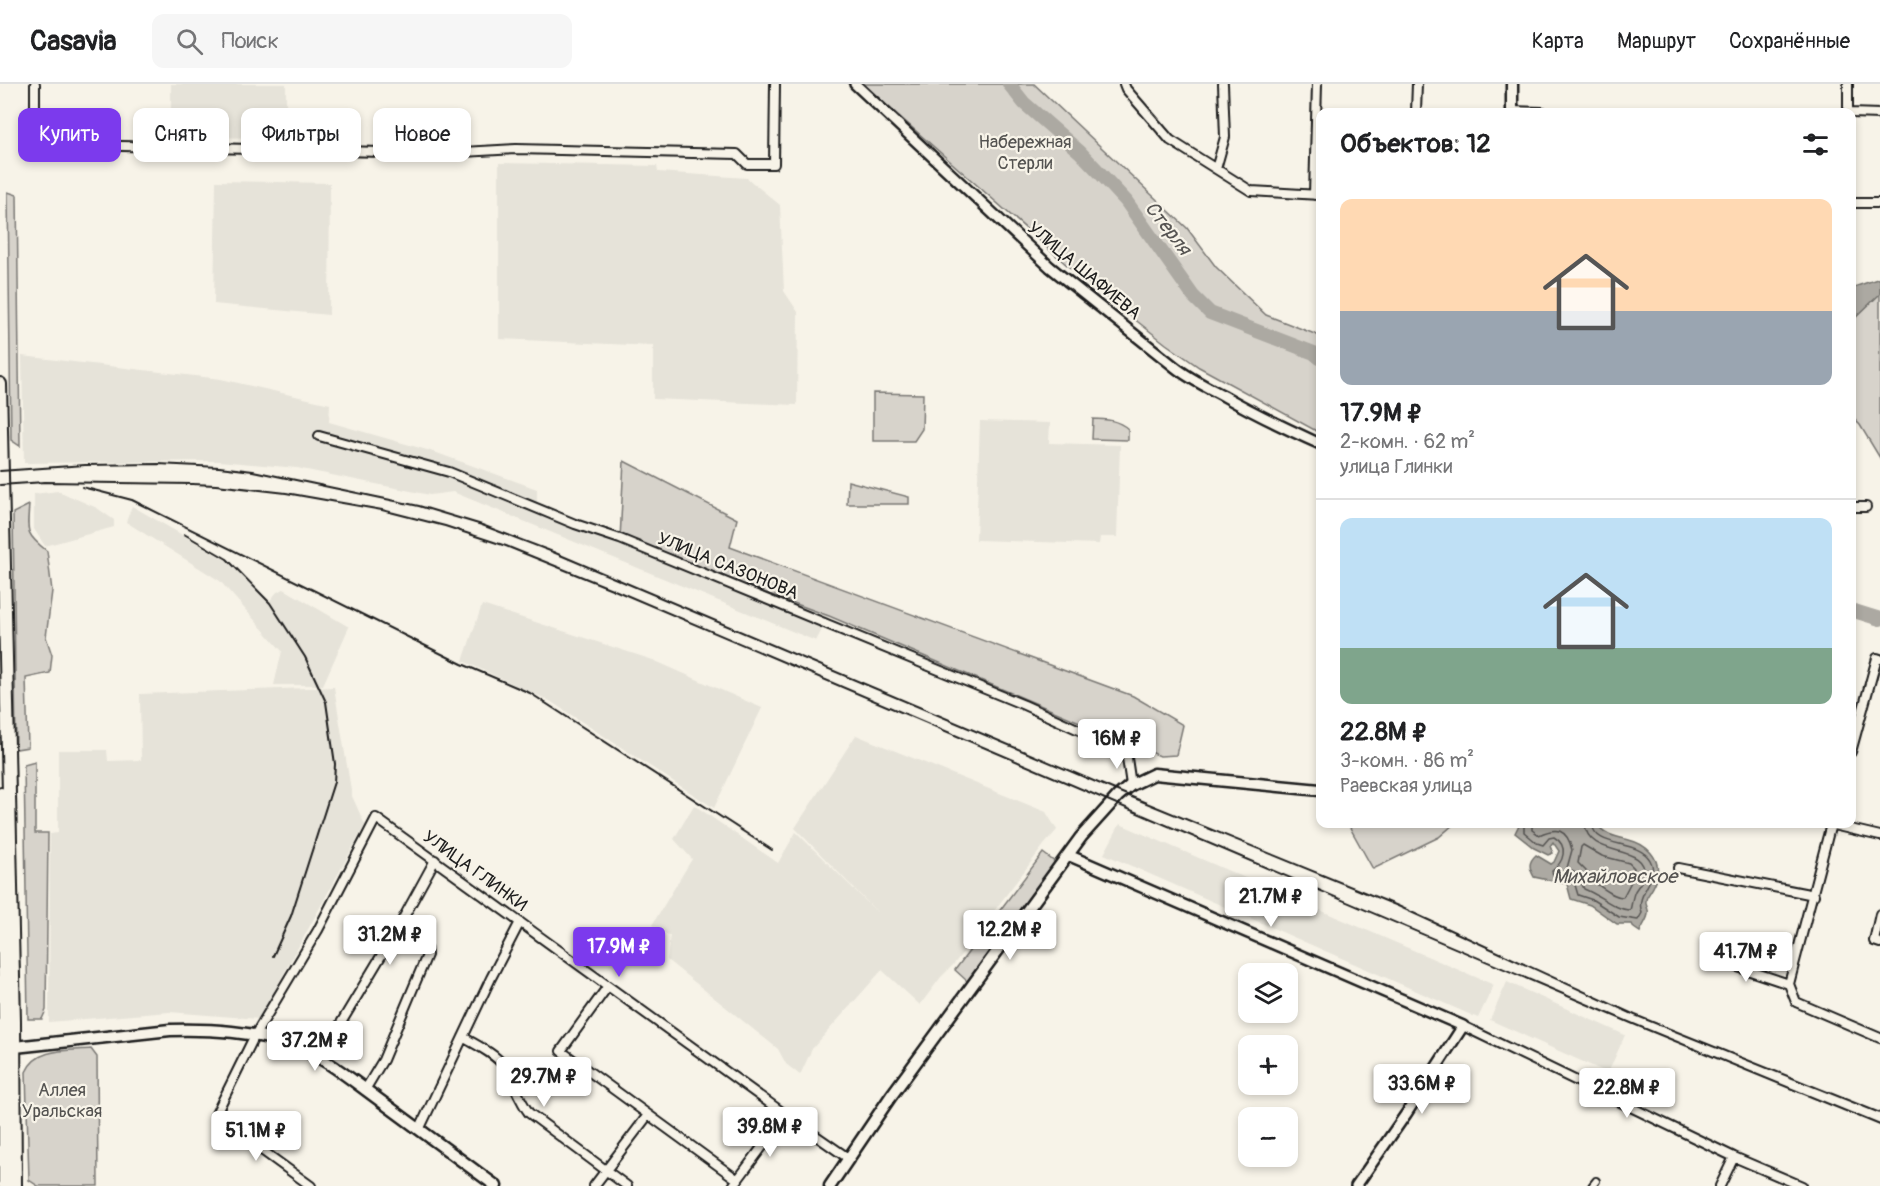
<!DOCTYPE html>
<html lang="ru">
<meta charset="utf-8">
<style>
body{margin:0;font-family:Pangolin,sans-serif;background:#f6f6f6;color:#202124;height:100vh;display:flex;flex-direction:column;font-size:22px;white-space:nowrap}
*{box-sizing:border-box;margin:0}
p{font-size:20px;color:#757577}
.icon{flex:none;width:33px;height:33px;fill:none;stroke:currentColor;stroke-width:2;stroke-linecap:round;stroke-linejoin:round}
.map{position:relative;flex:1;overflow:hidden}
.details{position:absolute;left:1316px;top:24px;width:540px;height:720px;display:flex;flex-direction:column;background:#fff;border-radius:12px;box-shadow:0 3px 9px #0003}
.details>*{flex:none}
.banner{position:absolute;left:18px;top:24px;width:570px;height:54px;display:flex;gap:12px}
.buttons{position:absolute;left:1238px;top:879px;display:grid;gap:12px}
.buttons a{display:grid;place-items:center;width:60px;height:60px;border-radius:12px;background:#fff;box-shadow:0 3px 9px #0003;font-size:30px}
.price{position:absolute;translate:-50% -51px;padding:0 14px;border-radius:6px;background:#fff;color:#222;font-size:20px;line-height:39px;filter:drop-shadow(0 2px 3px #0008)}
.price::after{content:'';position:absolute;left:50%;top:36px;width:18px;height:14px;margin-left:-9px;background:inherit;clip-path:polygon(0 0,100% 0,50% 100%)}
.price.on{background:#7c3aed;color:#fff}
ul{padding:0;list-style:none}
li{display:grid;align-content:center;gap:12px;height:318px;padding:0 24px}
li+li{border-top:2px solid #e0e0e0}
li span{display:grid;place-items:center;height:186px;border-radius:12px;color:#555}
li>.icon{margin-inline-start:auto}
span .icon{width:108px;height:108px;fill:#fffc;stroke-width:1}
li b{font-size:26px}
h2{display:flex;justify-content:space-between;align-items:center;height:72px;padding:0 24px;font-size:26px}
.pill{padding:0 21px;border-radius:12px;background:#fff;box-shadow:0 3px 9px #0003;font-size:21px;line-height:54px}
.pill.on{background:#7c3aed;color:#fff}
header{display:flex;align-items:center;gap:36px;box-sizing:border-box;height:84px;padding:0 30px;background:#fff;border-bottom:2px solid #e0e0e0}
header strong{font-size:28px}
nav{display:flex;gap:33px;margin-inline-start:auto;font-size:21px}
.search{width:420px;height:54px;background:#f6f6f6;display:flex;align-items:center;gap:15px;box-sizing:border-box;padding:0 21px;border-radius:12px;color:#757577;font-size:22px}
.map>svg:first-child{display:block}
.built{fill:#e6e3d9}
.green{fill:#d7d3cb;stroke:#7a7874;stroke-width:1.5}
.water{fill:#aca9a2;stroke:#72716c;stroke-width:1.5}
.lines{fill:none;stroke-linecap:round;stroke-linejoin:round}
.shore{stroke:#565452;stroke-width:1.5}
.river{stroke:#aca9a2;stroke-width:14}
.pedestrian-casing{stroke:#1c1c1c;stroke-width:10}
.minor-casing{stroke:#1c1c1c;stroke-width:12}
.tertiary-casing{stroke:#1c1c1c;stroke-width:14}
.secondary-casing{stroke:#1c1c1c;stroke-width:15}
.primary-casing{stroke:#1c1c1c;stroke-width:16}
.pedestrian{stroke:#f7f3e8;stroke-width:6}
.minor{stroke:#f7f3e8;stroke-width:8}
.tertiary{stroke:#f7f3e8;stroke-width:9}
.secondary{stroke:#f7f3e8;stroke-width:10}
.primary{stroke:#f7f3e8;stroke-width:12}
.rail{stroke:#1c1c1c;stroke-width:2}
.labels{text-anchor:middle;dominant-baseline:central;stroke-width:4.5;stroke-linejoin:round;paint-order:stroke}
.park-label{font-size:18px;fill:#545351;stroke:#f7f3e8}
.street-label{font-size:18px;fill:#1c1c1c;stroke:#f7f3e8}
.water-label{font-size:20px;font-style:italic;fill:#565452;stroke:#f7f3e8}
</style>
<header>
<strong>Casavia</strong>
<div class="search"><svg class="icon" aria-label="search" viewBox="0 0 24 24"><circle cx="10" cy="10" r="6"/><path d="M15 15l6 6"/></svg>Поиск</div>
<nav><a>Карта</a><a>Маршрут</a><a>Сохранённые</a></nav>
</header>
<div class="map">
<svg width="1880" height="1102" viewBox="0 0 1880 1102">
<rect width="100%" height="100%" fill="#f7f3e8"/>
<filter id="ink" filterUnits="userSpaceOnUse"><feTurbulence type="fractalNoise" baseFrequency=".0167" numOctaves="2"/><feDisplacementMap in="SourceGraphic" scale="12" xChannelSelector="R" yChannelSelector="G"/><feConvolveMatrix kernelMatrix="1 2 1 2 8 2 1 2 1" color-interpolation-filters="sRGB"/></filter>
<g filter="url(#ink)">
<path class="built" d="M171,0H286V54L171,53Z
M499,79L657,82L658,88L747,94L780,121L784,207L798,228L797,321L653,315V262L499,255Z
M216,97L330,99L329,231L214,220Z
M22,272L221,295L330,320L329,338L434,368L537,405V420L829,532L816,557L453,408L430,411L297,384L219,377L24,379Z
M980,337L1050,339L1049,359L1120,361L1117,453H1100L1099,460L976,456Z
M58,407L97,424L114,436V443L45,462L34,445V410Z
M132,422L226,476L268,519L277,508L284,505L349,543L323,601H274L282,567L220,497L126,438Z
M482,521L653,576L762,624L714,724L550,617L463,577Z
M334,603L352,712L365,741L259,935L169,928L49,938L50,750L58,749V666H107L108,677L141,676L140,610Z
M856,651L1046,728L1057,746L1044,761L954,880L941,893L920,921L882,886L812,965L800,991L786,980L778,965L667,876L670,852L652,841L692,775L674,755L694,721L778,779L796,748L880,831L795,744Z
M1120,740L1494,901L1478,934L1104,770Z
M1507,898L1625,951L1608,989L1490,936Z"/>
<path class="green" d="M863,0H1034L1187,144L1216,183L1266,231L1320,252V349L1199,283L1166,260L1077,190Z
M8,108L17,111L20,362L11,356Z
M1880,203V374L1860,341L1851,332V229Z
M873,309L923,310L922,345L914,357H873Z
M1093,335C1106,335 1118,336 1128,345V356L1092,355Z
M624,377L737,435L730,463L1133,612L1183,641L1176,671L1160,672L829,532L620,455Z
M848,397L909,413V420H847Z
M29,421C27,447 25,450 47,467L52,507L46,553L52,571L50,589L26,594L28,663L16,665L13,429Z
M35,678V749H48L46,926L42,935H28L24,681Z
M1348,740H1454L1439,753L1373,785Z
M1043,769L1056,779L967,897L955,886Z
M91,965L97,973L98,1102H38L29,1096L26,988C36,963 68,967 91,965Z"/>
<path class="water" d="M1880,194V210L1851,238V204Z
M1525,740H1597C1604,751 1617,753 1629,756C1646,760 1661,774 1657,792C1656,801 1651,806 1647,813C1644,819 1647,821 1648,826C1650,834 1642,841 1640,848L1634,844L1632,840H1617L1590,821L1571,815L1567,800L1534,793C1529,784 1528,778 1536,771L1551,780L1554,778L1559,767L1553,758L1550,762L1553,769L1548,771L1534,764L1515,749L1519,741Z"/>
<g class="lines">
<path class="shore" d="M1524,740V748L1537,759L1543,761L1549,754L1554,753C1569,762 1564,778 1552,787L1553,791L1571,795L1575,801L1578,811L1593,816L1619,833L1638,836L1642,829C1634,808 1661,796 1650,776C1638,755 1595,765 1592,740
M1532,740V746L1539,751C1556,743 1567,744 1572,766L1567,784L1578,791L1584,805C1600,811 1615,826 1630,826C1632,820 1632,813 1635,807C1638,802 1643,797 1644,791C1649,759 1587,775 1585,740
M1583,761L1602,772L1629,779L1634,784L1633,794L1623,813C1612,813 1602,802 1591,797L1586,787L1578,779L1581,763Z"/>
<path class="river" d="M1009,0L1024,19L1080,68L1100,89L1126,117L1193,212L1210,229L1314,269L1320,274
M1851,526L1880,535"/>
<defs>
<path id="pedestrian" d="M1592,1102L1596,1097"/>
<path id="minor" d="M35,0V60L383,68H463L516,65L737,70L747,80H774L775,0
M1124,0L1126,5L1170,56L1251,107L1320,111
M1848,0V28
M1512,27L1543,28
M1416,28L1417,0
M1851,29L1880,30
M1216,85L1225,53L1223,0
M1314,111L1317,0
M1851,119H1880
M319,352L449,388L575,440L620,455L1024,621L1117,663L1127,674L1131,701
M1851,423H1866
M1851,668L1877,574L1880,575
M1829,740L1880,752
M1678,784L1814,811
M1880,830L1874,857L1880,859
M1711,874L1789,900
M1789,900L1831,740
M1789,900L1796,918L1880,954
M608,902L561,967L738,1096
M1463,942L1734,1073L1802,1102
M463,953C476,961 494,969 503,981C513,996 518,1014 529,1029L627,1102
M320,974L399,842L435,776
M365,1006L383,976L427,871L426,861L399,842
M419,1046L491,894L520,838
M311,1102L215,1032L255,951L318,846L376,734L786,1031L848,1074
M594,1102L648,1031
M733,1102L786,1031
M1720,1102L1734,1073"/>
<path id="tertiary" d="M855,0L1050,183L1175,283C1190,295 1207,303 1224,312C1255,330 1287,345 1320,360
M1068,771L1463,942L1406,1030L1356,1102"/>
<path id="secondary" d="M1512,28V0
M15,963L170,946C211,945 253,947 292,961C323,972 348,993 374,1012C415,1042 455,1072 496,1102
M830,1102L891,1012L1081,753L1118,712L1131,701L1154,690L1320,706"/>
<path id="primary" d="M0,300L14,938L15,1102
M1,710L5,939V1102"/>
</defs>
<use href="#pedestrian" class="pedestrian-casing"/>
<use href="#minor" class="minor-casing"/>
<use href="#tertiary" class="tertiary-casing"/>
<use href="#secondary" class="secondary-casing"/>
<use href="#primary" class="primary-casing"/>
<use href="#pedestrian" class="pedestrian"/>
<use href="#minor" class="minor"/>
<use href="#tertiary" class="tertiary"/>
<use href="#secondary" class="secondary"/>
<use href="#primary" class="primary"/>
<path class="rail" d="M0,387L85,381L158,380L219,383L253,387L419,422L482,441L553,468L1122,709L1398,822L1635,931L1880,1029
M0,401L45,398L192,400L216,401L286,409L382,426L445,442L506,462L612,505L1631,939L1880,1041
M82,403L132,416L462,580L530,609L772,766
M184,450L227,475L270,519L305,573L326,618L335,680L334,698L291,832L273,872"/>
</g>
</g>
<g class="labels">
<g class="park-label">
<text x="1025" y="58">Набережная<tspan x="1025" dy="21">Стерли</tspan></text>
<text x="62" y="1006">Аллея<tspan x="62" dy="21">Уральская</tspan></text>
</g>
<g class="street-label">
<text transform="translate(1084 187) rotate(40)">УЛИЦА ШАФИЕВА</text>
<text transform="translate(728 482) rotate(22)">УЛИЦА САЗОНОВА</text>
<text transform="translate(475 787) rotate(36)">УЛИЦА ГЛИНКИ</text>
</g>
<g class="water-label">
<text transform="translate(1168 144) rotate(52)">Стерля</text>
<text x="1615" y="792">Михайловское</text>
</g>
</g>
</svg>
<div class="buttons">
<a><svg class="icon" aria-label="layers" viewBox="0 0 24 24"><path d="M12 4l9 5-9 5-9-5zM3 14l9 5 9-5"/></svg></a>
<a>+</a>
<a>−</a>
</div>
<b class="price" style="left:1117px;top:686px">16M ₽</b>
<b class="price" style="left:1271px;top:844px">21.7M ₽</b>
<b class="price" style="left:1010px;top:877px">12.2M ₽</b>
<b class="price" style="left:390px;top:882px">31.2M ₽</b>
<b class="price on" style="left:619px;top:894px">17.9M ₽</b>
<b class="price" style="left:1746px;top:899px">41.7M ₽</b>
<b class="price" style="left:315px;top:988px">37.2M ₽</b>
<b class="price" style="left:544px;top:1024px">29.7M ₽</b>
<b class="price" style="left:1422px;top:1031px">33.6M ₽</b>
<b class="price" style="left:1627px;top:1035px">22.8M ₽</b>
<b class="price" style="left:770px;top:1074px">39.8M ₽</b>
<b class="price" style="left:256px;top:1078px">51.1M ₽</b>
<div class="banner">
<a class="pill on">Купить</a>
<a class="pill">Снять</a>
<a class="pill">Фильтры</a>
<a class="pill">Новое</a>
</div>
<section class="details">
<h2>Объектов: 12<svg class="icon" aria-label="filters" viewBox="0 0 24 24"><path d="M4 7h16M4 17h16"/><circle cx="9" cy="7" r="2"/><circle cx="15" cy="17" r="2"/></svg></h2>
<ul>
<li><span style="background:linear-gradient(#ffd9b3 60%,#9aa5b1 0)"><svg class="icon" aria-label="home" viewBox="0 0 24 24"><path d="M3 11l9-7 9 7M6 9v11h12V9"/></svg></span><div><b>17.9M ₽</b><p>2-комн. · 62 m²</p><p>улица Глинки</p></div></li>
<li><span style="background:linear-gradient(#bfe0f5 70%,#7fa58c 0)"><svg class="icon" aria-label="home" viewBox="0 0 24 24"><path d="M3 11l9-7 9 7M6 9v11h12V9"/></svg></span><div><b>22.8M ₽</b><p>3-комн. · 86 m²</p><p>Раевская улица</p></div></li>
</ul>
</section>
</div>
